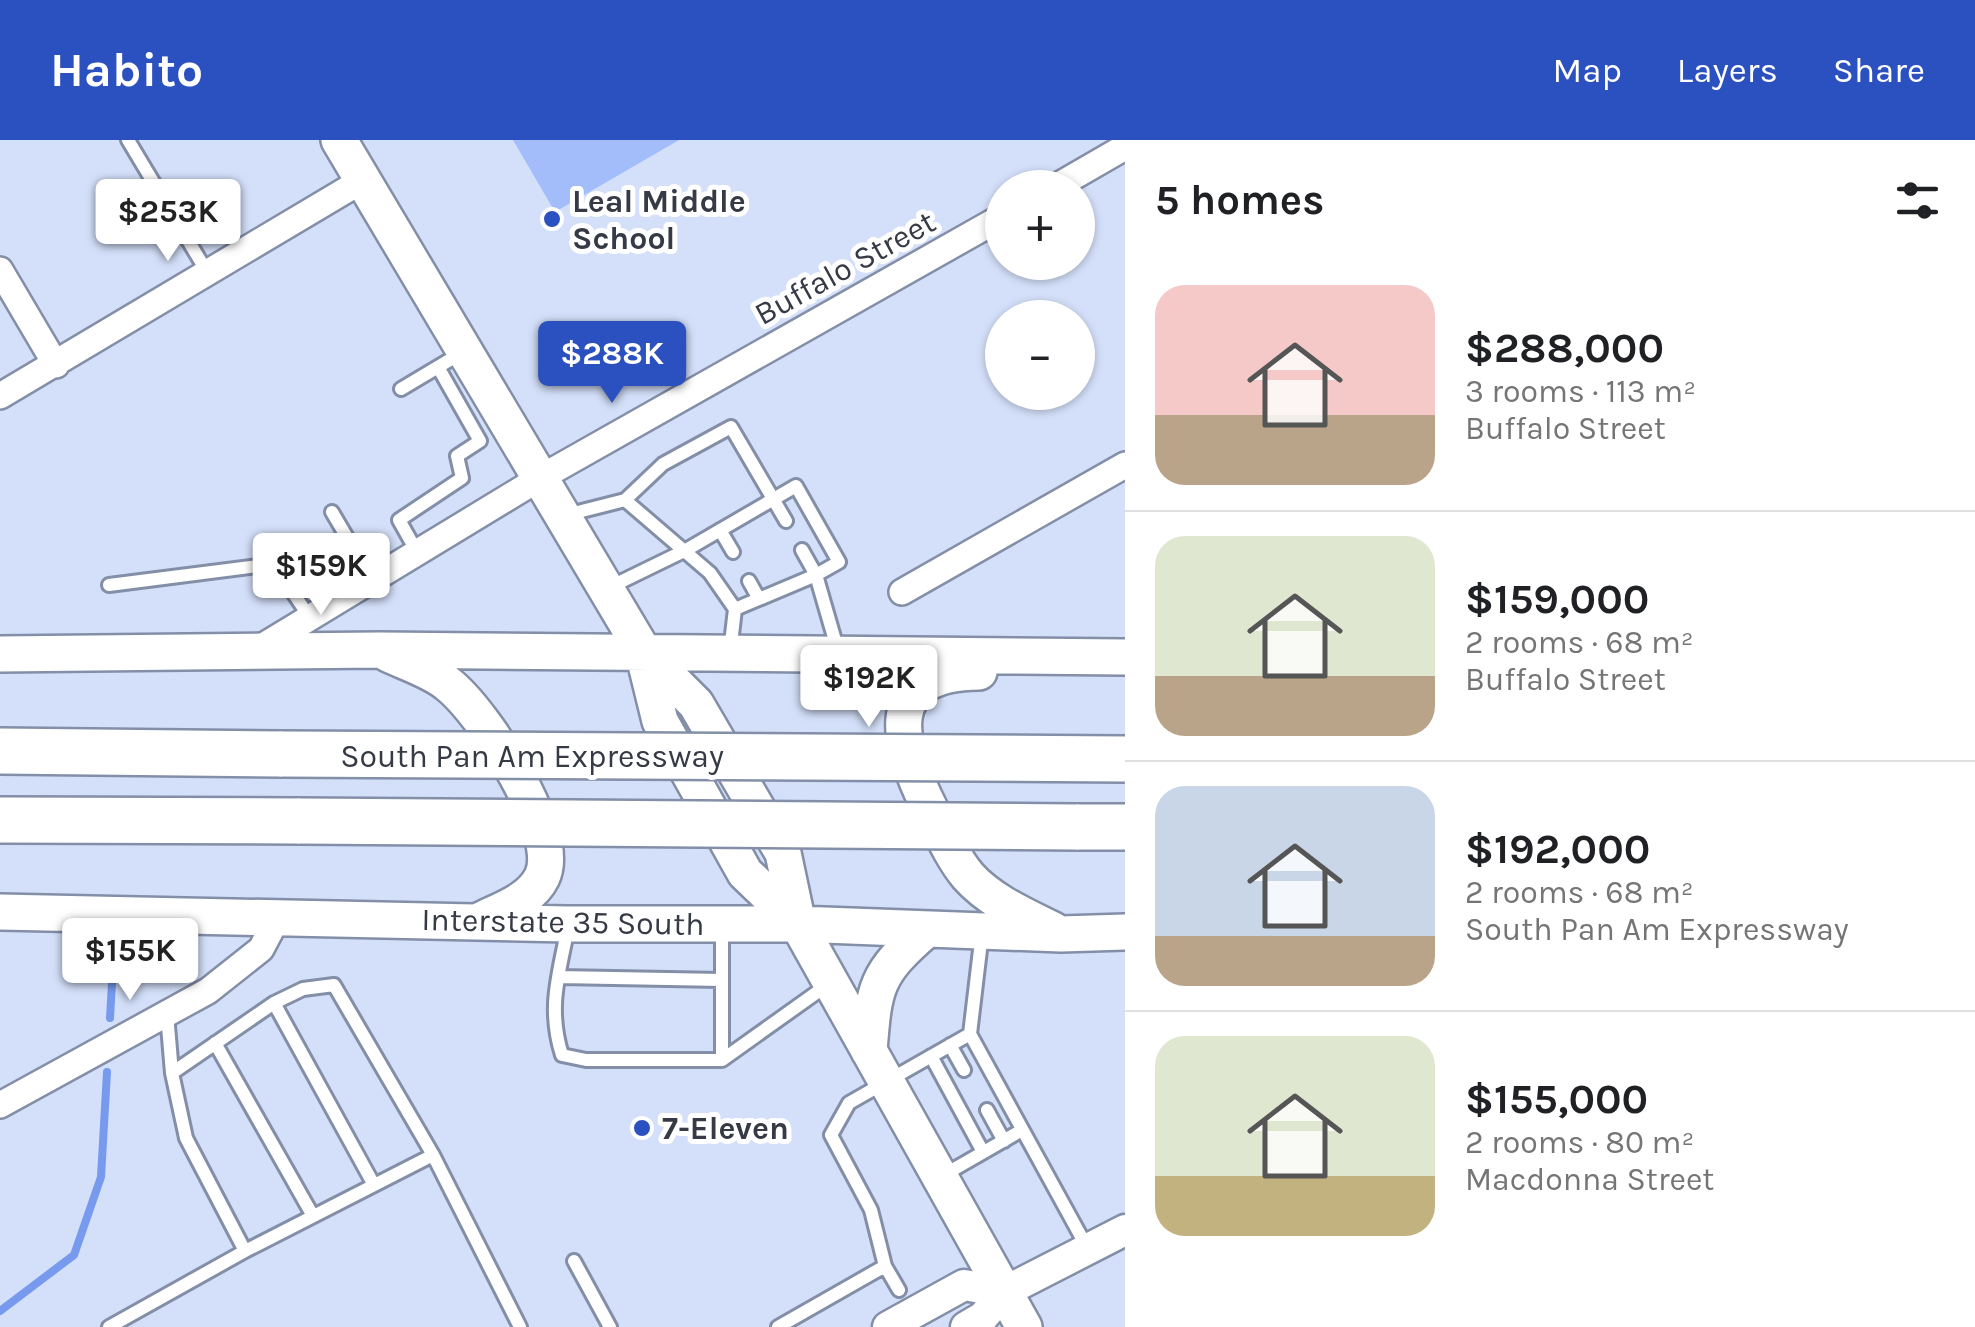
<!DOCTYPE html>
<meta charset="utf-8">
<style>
body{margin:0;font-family:Karla,sans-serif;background:#f2f2f2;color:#202124;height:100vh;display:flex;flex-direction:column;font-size:38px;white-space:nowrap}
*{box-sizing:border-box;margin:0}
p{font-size:32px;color:#757577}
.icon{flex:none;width:55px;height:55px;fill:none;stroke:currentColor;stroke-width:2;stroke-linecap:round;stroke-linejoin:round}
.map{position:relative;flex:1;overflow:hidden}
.side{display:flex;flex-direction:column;background:#fff;width:850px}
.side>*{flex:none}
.fabs{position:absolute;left:985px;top:30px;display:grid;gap:20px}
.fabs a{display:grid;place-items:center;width:110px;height:110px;border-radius:50%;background:#fff;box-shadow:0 2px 8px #0004;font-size:50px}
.price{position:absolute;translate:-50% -85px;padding:0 22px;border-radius:10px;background:#fff;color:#222;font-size:32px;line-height:65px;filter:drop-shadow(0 2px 5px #0008)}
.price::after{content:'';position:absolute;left:50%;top:60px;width:30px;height:22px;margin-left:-15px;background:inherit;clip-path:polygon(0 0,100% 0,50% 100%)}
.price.current{background:#2b50bf;color:#fff}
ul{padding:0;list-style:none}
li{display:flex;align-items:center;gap:30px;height:250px;padding:0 30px}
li+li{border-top:2px solid #e0e0e0}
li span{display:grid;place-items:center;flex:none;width:280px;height:200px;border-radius:30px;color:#555}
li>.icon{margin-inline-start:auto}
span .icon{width:120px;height:120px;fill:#fffc;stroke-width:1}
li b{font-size:42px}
h2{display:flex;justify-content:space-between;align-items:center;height:120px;padding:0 30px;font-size:42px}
header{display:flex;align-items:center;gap:60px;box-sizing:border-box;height:140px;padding:0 50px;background:#2b50bf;color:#fff}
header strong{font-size:48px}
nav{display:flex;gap:55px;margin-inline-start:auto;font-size:35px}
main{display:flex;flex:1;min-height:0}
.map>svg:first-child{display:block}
.pitch{fill:#a2bdfa}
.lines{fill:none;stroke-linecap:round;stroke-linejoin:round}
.stream{stroke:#779aee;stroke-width:8}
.service-casing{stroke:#838ea7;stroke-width:18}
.minor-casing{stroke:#838ea7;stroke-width:30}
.tertiary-casing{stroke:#838ea7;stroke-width:35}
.secondary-casing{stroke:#838ea7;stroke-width:40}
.motorway-casing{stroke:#838ea7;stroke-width:50}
.service{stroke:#fff;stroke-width:12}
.minor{stroke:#fff;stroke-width:25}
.tertiary{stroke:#fff;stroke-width:30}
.secondary{stroke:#fff;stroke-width:35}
.motorway{stroke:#fff;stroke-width:45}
.motorway-bridge-casing{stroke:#838ea7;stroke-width:50;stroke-linecap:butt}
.motorway-bridge{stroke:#fff;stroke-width:45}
.poi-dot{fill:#2b50bf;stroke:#fff;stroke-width:4}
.labels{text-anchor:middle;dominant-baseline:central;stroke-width:10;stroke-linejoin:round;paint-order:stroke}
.poi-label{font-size:32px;font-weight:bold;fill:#353a45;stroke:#fff;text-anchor:start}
.street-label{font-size:32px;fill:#353a45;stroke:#fff}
</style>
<header>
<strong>Habito</strong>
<nav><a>Map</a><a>Layers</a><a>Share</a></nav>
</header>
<main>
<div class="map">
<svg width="1125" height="1187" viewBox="0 0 1125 1187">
<rect width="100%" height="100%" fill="#d4e0fa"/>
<path class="pitch" d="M513,0H679L555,72Z"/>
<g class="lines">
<path class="stream" d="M110,878L114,807
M0,1171L74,1115L101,1037L107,932"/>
<defs>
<path id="service" d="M128,0L207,132
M401,249L463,212
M625,360L663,324L731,287L786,381
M332,372L372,440
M566,375L625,360L710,433L735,469
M720,390L733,412
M417,412L399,380L462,338L457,316L480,301L438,227
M749,441L759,459
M109,445L274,424L310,478
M608,448L686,410L796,346L839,422L816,435L802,410
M730,512L735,469L816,435L838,511
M568,787C559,834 547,868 562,915L586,920H722L830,843
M722,787V920
M559,837L722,840
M274,863L374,1045
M167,874L172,933L274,863L303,849L334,845L433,1015L520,1187
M970,894L1089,1111
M215,903L313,1076
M950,905L964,930
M931,916L983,1012
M987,970L1004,1001
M942,1036L1022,990
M245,1111L433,1015
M574,1121L610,1187
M885,1126L871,1070L831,995L849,963L970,894L982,793
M109,1187L245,1111L186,998L172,933
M778,1187L885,1126L899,1150"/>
<path id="minor" d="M1054,48L1125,7
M0,130L56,225
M0,256L363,40
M902,452L1125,325
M255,511L540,338L1002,77
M0,965L208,851L261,809L278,777"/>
<path id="tertiary" d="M888,1187L964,1145L1004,1152
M966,1187L983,1177L1004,1152L1125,1090"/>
<path id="secondary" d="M339,0L643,511L696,564L783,713L798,784
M643,512L660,581L745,733L798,784L1024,1187
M0,514L380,510L1125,517
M388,514C407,523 433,531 449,545C484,573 563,694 542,737C531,760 503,769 481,780
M979,532C878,533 897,604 930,669C941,691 952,717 968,736C990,761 1025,776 1053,790
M0,772L568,784H798L1061,794L1125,792
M869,911C874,847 875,834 926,790"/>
<path id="motorway" d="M0,611L282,614
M0,680L300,681
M1076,687H1125"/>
</defs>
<use href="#service" class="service-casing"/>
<use href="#minor" class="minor-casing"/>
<use href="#tertiary" class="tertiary-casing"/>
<use href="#secondary" class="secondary-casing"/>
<use href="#motorway" class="motorway-casing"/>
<use href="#service" class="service"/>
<use href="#minor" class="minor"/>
<use href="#tertiary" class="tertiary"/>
<use href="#secondary" class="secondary"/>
<use href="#motorway" class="motorway"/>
<defs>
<path id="motorway-bridge" d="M282,614L1125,619
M300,681L1076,687"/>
</defs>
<use href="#motorway-bridge" class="motorway-bridge-casing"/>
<use href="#motorway-bridge" class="motorway-bridge"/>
</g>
<g class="poi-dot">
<circle cx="552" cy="79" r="10"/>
<circle cx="642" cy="988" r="10"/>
</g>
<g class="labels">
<g class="poi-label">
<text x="572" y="61">Leal Middle<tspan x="572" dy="37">School</tspan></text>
<text x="662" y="988">7-Eleven</text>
</g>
<g class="street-label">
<text transform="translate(845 128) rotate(-29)">Buffalo Street</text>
<text x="532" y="616">South Pan Am Expressway</text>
<text transform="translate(563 782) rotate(1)">Interstate 35 South</text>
</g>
</g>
</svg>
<div class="fabs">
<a>+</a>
<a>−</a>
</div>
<b class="price" style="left:168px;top:124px">$253K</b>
<b class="price current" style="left:612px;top:266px">$288K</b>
<b class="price" style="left:321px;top:478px">$159K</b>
<b class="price" style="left:869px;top:590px">$192K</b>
<b class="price" style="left:130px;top:863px">$155K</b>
</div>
<section class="side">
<h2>5 homes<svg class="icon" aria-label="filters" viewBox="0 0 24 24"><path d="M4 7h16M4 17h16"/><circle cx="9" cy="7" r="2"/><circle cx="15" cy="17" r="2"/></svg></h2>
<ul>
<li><span style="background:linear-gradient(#f6c9c9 65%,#b9a48a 0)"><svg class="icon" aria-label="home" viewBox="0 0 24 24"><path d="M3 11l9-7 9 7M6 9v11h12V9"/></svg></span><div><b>$288,000</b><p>3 rooms · 113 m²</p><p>Buffalo Street</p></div></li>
<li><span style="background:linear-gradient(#dfe7d0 70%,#b9a48a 0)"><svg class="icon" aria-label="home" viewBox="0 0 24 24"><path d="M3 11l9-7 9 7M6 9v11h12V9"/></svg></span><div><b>$159,000</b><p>2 rooms · 68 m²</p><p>Buffalo Street</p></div></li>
<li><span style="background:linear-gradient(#c9d6e8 75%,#b9a48a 0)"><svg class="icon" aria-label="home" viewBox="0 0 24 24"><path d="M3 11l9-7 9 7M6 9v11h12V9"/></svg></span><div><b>$192,000</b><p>2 rooms · 68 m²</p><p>South Pan Am Expressway</p></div></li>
<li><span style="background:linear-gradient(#dfe7d0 70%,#c2b280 0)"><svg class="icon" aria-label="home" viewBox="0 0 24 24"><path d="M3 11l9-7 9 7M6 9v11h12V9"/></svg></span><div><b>$155,000</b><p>2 rooms · 80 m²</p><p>Macdonna Street</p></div></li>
</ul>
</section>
</main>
